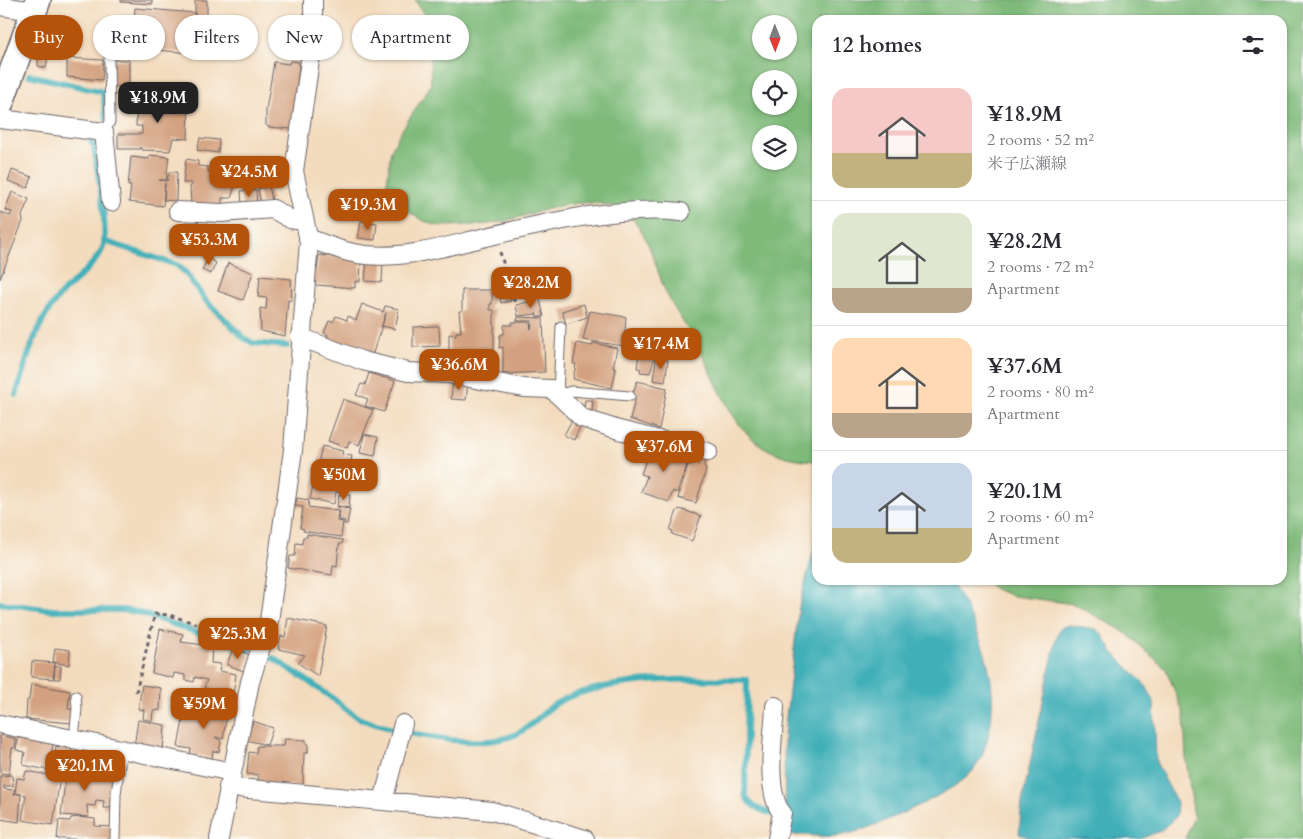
<!DOCTYPE html>
<meta charset="utf-8">
<style>
body{margin:0;font-family:Cardo,"Noto Serif JP",serif;background:#f7f7f7;color:#2b2b33;height:100vh;display:flex;flex-direction:column;font-size:19px;white-space:nowrap}
*{box-sizing:border-box;margin:0}
p{font-size:16px;color:#7c7c81}
.icon{flex:none;width:28px;height:28px;fill:none;stroke:currentColor;stroke-width:2;stroke-linecap:round;stroke-linejoin:round}
.map{position:relative;flex:1;overflow:hidden}
.drawer{position:absolute;left:812px;top:15px;width:475px;height:570px;display:flex;flex-direction:column;background:#fff;border-radius:15px;box-shadow:0 1px 4px #0004}
.drawer>*{flex:none}
.top-card{position:absolute;left:15px;top:15px;width:475px;height:45px;display:flex;gap:10px}
.needle{width:32px;rotate:179deg}
.controls{position:absolute;left:752px;top:15px;display:grid;gap:10px}
.controls a{display:grid;place-items:center;width:45px;height:45px;border-radius:50%;background:#fff;box-shadow:0 1px 4px #0004;font-size:25px}
.price{position:absolute;translate:-50% -42px;padding:0 11px;border-radius:10px;background:#b45309;color:#fff;font-size:16px;line-height:32px;filter:drop-shadow(0 1px 2px #0008)}
.price::after{content:'';position:absolute;left:50%;top:30px;width:15px;height:11px;margin-left:-8px;background:inherit;clip-path:polygon(0 0,100% 0,50% 100%)}
.price.on{background:#222;color:#fff}
ul{padding:0;list-style:none}
li{display:flex;align-items:center;gap:15px;height:125px;padding:0 20px}
li+li{border-top:1px solid #e1e1e2}
li span{display:grid;place-items:center;flex:none;width:140px;height:100px;border-radius:15px;color:#555}
li>.icon{margin-inline-start:auto}
span .icon{width:60px;height:60px;fill:#fffc;stroke-width:1}
li b{font-size:21px}
h2{display:flex;justify-content:space-between;align-items:center;height:60px;padding:0 20px;font-size:21px}
.chip{padding:0 18px;border-radius:22px;background:#fff;box-shadow:0 1px 4px #0004;font-size:18px;line-height:45px}
.chip.on{background:#b45309;color:#fff}
.map>svg:first-child{display:block}
.forest{fill:#7eba79;stroke:#506e5a;fill-rule:evenodd}
.water{fill:#3fafb8;stroke:#30687a}
.lines{fill:none;stroke-linecap:round;stroke-linejoin:round}
.stream{stroke:#3fafb8;stroke-width:6}
.building{fill:#d3a17f}
.lane-casing{stroke:#6b6368;stroke-width:11}
.street-casing{stroke:#6b6368;stroke-width:20}
.secondary-casing{stroke:#6b6368;stroke-width:28}
.path{stroke:#6b6368;stroke-width:3;stroke-dasharray:4 4;stroke-linecap:butt}
.lane{stroke:#fff;stroke-width:9}
.street{stroke:#fff;stroke-width:18}
.secondary{stroke:#fff;stroke-width:25}
</style>
<div class="map">
<svg width="1303" height="839" viewBox="0 0 1303 839">
<rect width="100%" height="100%" fill="#fdfcf7"/>
<filter id="ink" filterUnits="userSpaceOnUse"><feTurbulence type="fractalNoise" baseFrequency=".02" numOctaves="2"/><feDisplacementMap in="SourceGraphic" scale="10" xChannelSelector="R" yChannelSelector="G"/><feConvolveMatrix kernelMatrix="1 2 1 2 8 2 1 2 1" color-interpolation-filters="sRGB"/></filter>
<filter id="wash" filterUnits="userSpaceOnUse"><feTurbulence type="fractalNoise" baseFrequency=".0096" numOctaves="4" result="noise"/><feDisplacementMap in="SourceGraphic" scale="20" xChannelSelector="R" yChannelSelector="G"/><feGaussianBlur stdDeviation="1.12" result="paint"/><feColorMatrix in="noise" values="0 0 0 0 0 0 0 0 0 0 0 0 0 0 0 0 0 1.4 0 .05"/><feComposite in="paint" operator="in"/></filter>
<g filter="url(#wash)">
<rect width="100%" height="100%" fill="#f3dbbd"/>
<path class="forest" d="M415,0H1303V839H1185L1194,817L1186,760L1184,715L1166,669L1125,632L1074,604L1014,596L994,589L985,580H1282V20H818L817,461C734,458 729,400 694,340C684,322 672,307 664,288C655,265 647,229 627,214C589,187 535,216 495,223C485,225 474,225 465,225C454,226 441,227 431,224C412,217 400,204 386,190L391,150L400,133L431,85L429,23ZM761,24H789V51H761ZM761,79H789V106H761ZM761,134H789V161H761Z"/>
<path class="water" d="M817,537L818,580H951C983,636 1006,689 983,753C980,761 975,769 969,775C951,793 867,832 842,835C830,837 816,836 804,835C798,835 791,836 785,832L784,734L799,607Z
M1069,625L1096,629L1102,634L1112,651L1146,686L1154,701L1156,762L1177,803L1176,817L1160,831L1140,839H1033L1019,834L1022,802L1056,639L1060,628Z"/>
<g class="lines">
<path class="stream" d="M29,75L103,92L106,118
M104,241L177,265L186,273L205,300L244,338L253,343L287,346
M16,395C27,358 37,318 65,290C76,280 102,258 104,244C107,216 97,173 94,145L91,142
M0,603L53,610H122L137,612L249,650
M273,658C293,671 313,684 332,698C342,705 352,716 363,720C401,733 487,754 522,731C542,718 549,703 574,695C629,677 690,679 747,680L745,795C750,808 765,812 779,815"/>
</g>
<g id="blocks">
<path class="building" d="M121,0H152V4L121,2Z
M195,0H207V21L195,20Z
M135,8L195,13L192,53L155,50V40L138,39V37L133,36Z
M290,34H301V44H283V39L290,40Z
M38,55L48,56L46,68L38,66Z
M67,58L103,60L102,80L67,77Z
M112,60H129V87H112Z
M290,61L299,62V66L292,129L268,127L266,125V110L274,62L289,64Z
M150,95H173V101H189L188,139L173,138L170,151L142,150L140,147V149H118V134H142V126H136L137,98L150,99Z
M200,138L219,140L218,153L197,150Z
M149,155L169,157L166,180H159L167,181L169,172H177L176,201L164,200L165,183L163,206L129,202L131,186H128L131,157L149,159Z
M186,159L198,161V166L208,167V172L213,171V161L233,162L234,189L231,198H222V204H218V207H209V204L203,203L202,207L191,206L190,186H192V183H183Z
M12,170L32,177L28,188L8,181Z
M269,186L272,201L261,204L258,189Z
M256,190L257,205L242,206L241,191Z
M12,192L29,199L22,216L23,221L0,279V212L10,216L12,212L5,210Z
M361,221L377,223L375,240L358,238Z
M319,255L356,258L361,262L360,282L355,281V288L316,285L313,283V270H317Z
M208,258L216,263L211,274L202,270Z
M367,260L383,261L382,282L365,281Z
M228,263L253,273L243,300L218,291Z
M260,276L291,279L292,300H288L285,336L261,331L260,308L266,309L267,298L258,297Z
M462,290H492V304H490V310H494V351H449V334L456,335V332H461L459,311H462Z
M509,290L511,301L501,303L499,291Z
M540,299L544,317H537V314L518,316L516,305Z
M362,304L383,312L385,306L399,309L395,329L382,326L386,313L372,356L327,340L328,335L324,333L329,321L333,322L336,316L347,320L348,316L356,320Z
M584,304L587,317L566,324L562,311Z
M590,311L626,317L624,346L583,340Z
M518,317L543,318L545,372L503,374V347L499,348L500,335L504,334V325H512V322H530L531,329L532,321H517Z
M439,326L440,346L413,347V327Z
M577,343L592,346L593,343L617,348L613,368L616,369L612,388L573,379L576,364H573Z
M465,353H484V358H488V374L484,373V370H465Z
M639,353L655,356L650,373L640,372L641,369L637,368Z
M656,359L668,360L665,382L653,380Z
M369,373L395,381L384,412L365,406L368,399L356,395L361,384L365,385Z
M453,381L468,383L466,400L451,399Z
M637,381L667,388L659,429L630,419L635,400L633,393Z
M343,399L373,410L359,445L349,441L347,448L328,441Z
M585,400H593L592,412L584,411Z
M572,420L581,425L574,440L564,435Z
M364,434L378,437L375,456L360,453Z
M641,442L651,444L649,453L639,450Z
M656,445L690,457L677,493L673,491L669,502L641,492L647,476L641,474L648,455L652,457Z
M322,446L343,451L342,454L352,456L345,493L336,492L334,504L310,499Z
M695,455L706,458L704,465L706,470L696,503L678,498L688,464L692,465Z
M339,494L350,495L349,508L337,506Z
M297,498L309,500L308,507L338,511L337,521L343,522L341,537L303,531L304,529L300,528L303,507L295,506Z
M338,507L350,509L347,524H344L345,521L338,520L340,511H337Z
M680,509L701,516L692,541L672,534L673,531L670,530L677,511Z
M307,534L343,540L342,544H339L337,566L333,565L332,575L288,568L290,556H295L296,543L302,544L303,537H307Z
M288,618L327,626L318,676L298,663L305,655L278,649L281,636L285,637Z
M160,629L183,634L181,642L212,646L211,663L221,664L219,671L236,674L233,694L204,688L207,680L195,677L194,682L185,680V675L174,673L173,678L152,673Z
M55,648L70,650L69,665L53,662Z
M233,648L250,655L244,671L227,665Z
M32,661L55,663L53,679L31,677Z
M55,666H61L60,679H54Z
M31,684L70,691L68,709H73L72,723L26,719L27,700H29Z
M142,685L161,688L160,710L153,711L152,721L143,719L144,710L138,709Z
M196,702L228,708L223,739L215,737L221,741L219,752L213,751L212,758L190,754L191,749L178,747L183,720L192,721Z
M138,720L165,725L163,752L134,747Z
M253,721L273,728L267,745L246,740Z
M19,734L54,740L48,770L23,765L25,752L16,750Z
M0,735L16,739L15,748H12L9,774L0,773Z
M285,739L306,740V744L308,743V753H304L303,786L258,784V775L247,774L249,752L256,753L257,746H284Z
M56,746L72,749L69,764L53,761Z
M77,766L92,768V775L113,777L111,808H103L104,801L96,800L95,806L87,805L88,817L61,815L66,772L76,773Z
M26,771L60,777L53,825L22,820L26,795L15,793L17,778L24,779Z
M12,775L13,786H4V789L15,790L14,795L15,793L21,795L19,822L0,819V776Z
M79,817L95,819V826L112,827V839H57L59,820L70,821L71,818Z"/>
</g>
</g>
<g filter="url(#ink)">
<use href="#blocks" fill-opacity="0" stroke="#6b6368" stroke-width="1"/>
<g class="lines">
<defs>
<path id="lane" d="M104,132L110,122L109,57
M561,326L558,395L571,391L630,396
M74,739L77,708L76,696
M115,839L116,794L122,748"/>
<path id="street" d="M0,6L34,11
M0,119L104,132L111,202
M178,211L221,213L273,209L290,219L304,221
M308,238C327,245 345,253 366,255C405,259 444,247 482,238C541,224 620,205 681,212
M300,337L363,361L408,372L449,374L524,388L552,389L582,418L619,430L708,452
M775,706C774,734 764,791 782,813L777,839
M0,724L232,772
M228,787L492,811L585,839
M383,801L403,724
M219,839L250,682L269,621L293,450L309,241L294,171L313,40V0"/>
<path id="secondary" d="M0,105L38,0"/>
</defs>
<use href="#lane" class="lane-casing"/>
<use href="#street" class="street-casing"/>
<use href="#secondary" class="secondary-casing"/>
<path class="path" d="M500,252L515,303
M136,692L155,614L169,615L223,632L228,638L244,645"/>
<use href="#lane" class="lane"/>
<use href="#street" class="street"/>
<use href="#secondary" class="secondary"/>
</g>
</g>
</svg>
<div class="controls">
<a><svg class="needle" viewBox="-14 -14 28 28"><path d="M0-13l5 13h-10z" fill="#e53935"/><path d="M0 13l5-13h-10z" fill="#7c7c81"/></svg></a>
<a><svg class="icon" aria-label="locate" viewBox="0 0 24 24"><circle cx="12" cy="12" r="6"/><path d="M12 2v4M12 18v4M2 12h4M18 12h4"/></svg></a>
<a><svg class="icon" aria-label="layers" viewBox="0 0 24 24"><path d="M12 4l9 5-9 5-9-5zM3 14l9 5 9-5"/></svg></a>
</div>
<b class="price on" style="left:158px;top:124px">¥18.9M</b>
<b class="price" style="left:249px;top:198px">¥24.5M</b>
<b class="price" style="left:368px;top:231px">¥19.3M</b>
<b class="price" style="left:209px;top:266px">¥53.3M</b>
<b class="price" style="left:531px;top:309px">¥28.2M</b>
<b class="price" style="left:661px;top:370px">¥17.4M</b>
<b class="price" style="left:459px;top:391px">¥36.6M</b>
<b class="price" style="left:664px;top:473px">¥37.6M</b>
<b class="price" style="left:344px;top:501px">¥50M</b>
<b class="price" style="left:238px;top:660px">¥25.3M</b>
<b class="price" style="left:204px;top:730px">¥59M</b>
<b class="price" style="left:85px;top:792px">¥20.1M</b>
<div class="top-card">
<a class="chip on">Buy</a>
<a class="chip">Rent</a>
<a class="chip">Filters</a>
<a class="chip">New</a>
<a class="chip">Apartment</a>
</div>
<section class="drawer">
<h2>12 homes<svg class="icon" aria-label="filters" viewBox="0 0 24 24"><path d="M4 7h16M4 17h16"/><circle cx="9" cy="7" r="2"/><circle cx="15" cy="17" r="2"/></svg></h2>
<ul>
<li><span style="background:linear-gradient(#f6c9c9 65%,#c2b280 0)"><svg class="icon" aria-label="home" viewBox="0 0 24 24"><path d="M3 11l9-7 9 7M6 9v11h12V9"/></svg></span><div><b>¥18.9M</b><p>2 rooms · 52 m²</p><p>米子広瀬線</p></div></li>
<li><span style="background:linear-gradient(#dfe7d0 75%,#b9a48a 0)"><svg class="icon" aria-label="home" viewBox="0 0 24 24"><path d="M3 11l9-7 9 7M6 9v11h12V9"/></svg></span><div><b>¥28.2M</b><p>2 rooms · 72 m²</p><p>Apartment</p></div></li>
<li><span style="background:linear-gradient(#ffd9b3 75%,#b9a48a 0)"><svg class="icon" aria-label="home" viewBox="0 0 24 24"><path d="M3 11l9-7 9 7M6 9v11h12V9"/></svg></span><div><b>¥37.6M</b><p>2 rooms · 80 m²</p><p>Apartment</p></div></li>
<li><span style="background:linear-gradient(#c9d6e8 65%,#c2b280 0)"><svg class="icon" aria-label="home" viewBox="0 0 24 24"><path d="M3 11l9-7 9 7M6 9v11h12V9"/></svg></span><div><b>¥20.1M</b><p>2 rooms · 60 m²</p><p>Apartment</p></div></li>
</ul>
</section>
</div>
